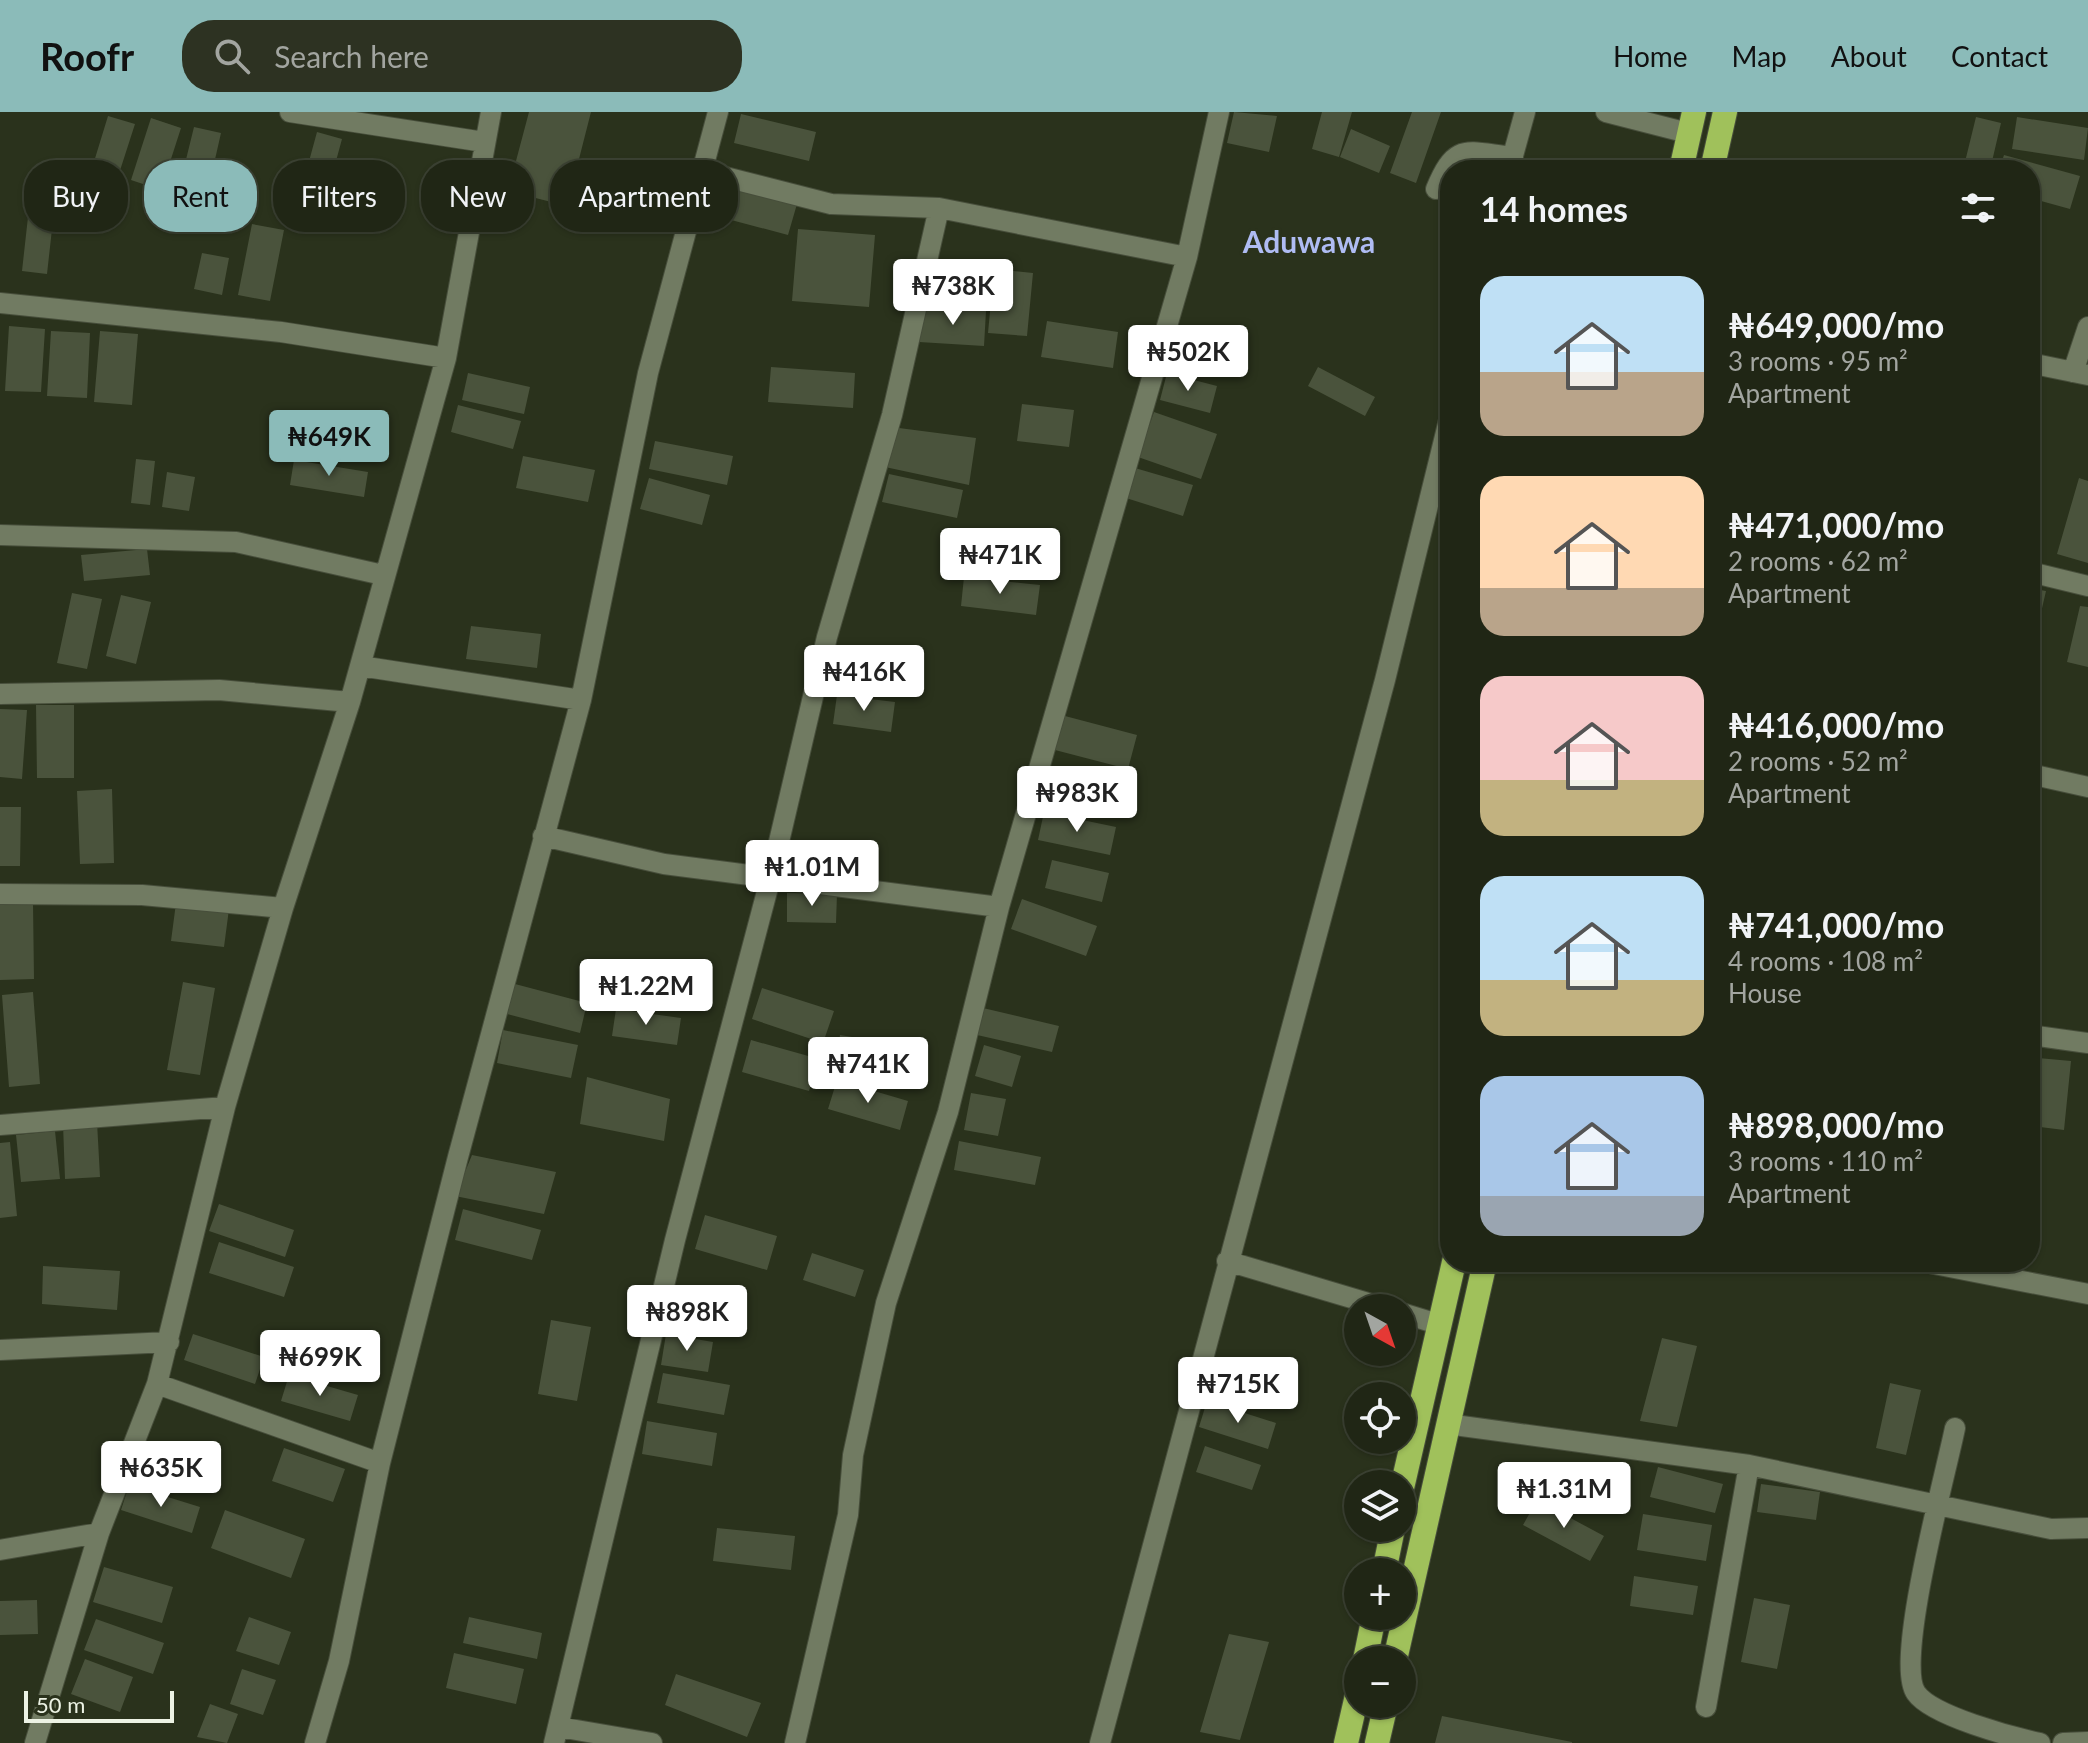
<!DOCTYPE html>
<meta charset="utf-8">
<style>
body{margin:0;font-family:Lato,sans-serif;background:#2d3222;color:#f1f3f6;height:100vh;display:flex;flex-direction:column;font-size:30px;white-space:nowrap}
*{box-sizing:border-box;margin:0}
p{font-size:26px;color:#a2a5a0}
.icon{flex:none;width:44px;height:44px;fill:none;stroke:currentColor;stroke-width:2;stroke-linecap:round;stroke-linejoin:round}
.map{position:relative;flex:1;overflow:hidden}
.details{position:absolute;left:1440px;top:48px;width:600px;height:1112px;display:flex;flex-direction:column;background:#202615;border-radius:32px;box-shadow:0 2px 6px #0004,0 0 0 2px #3d4334}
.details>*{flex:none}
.hud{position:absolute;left:24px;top:48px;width:760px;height:72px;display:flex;gap:16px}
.needle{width:52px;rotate:140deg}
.tools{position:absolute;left:1344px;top:1182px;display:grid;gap:16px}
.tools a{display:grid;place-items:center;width:72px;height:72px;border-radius:50%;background:#202615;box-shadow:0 2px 6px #0004,0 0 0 2px #3d4334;font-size:40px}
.scale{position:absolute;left:24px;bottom:20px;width:150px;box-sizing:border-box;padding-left:8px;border:4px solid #ecf2e4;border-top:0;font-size:22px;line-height:28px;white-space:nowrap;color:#ecf2e4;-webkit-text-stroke:6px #2a321c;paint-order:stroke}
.price{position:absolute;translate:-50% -68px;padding:0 18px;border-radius:8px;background:#fff;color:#222;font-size:26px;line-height:52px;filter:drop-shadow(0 2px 4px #0008)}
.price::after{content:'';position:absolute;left:50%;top:48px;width:24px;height:18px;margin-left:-12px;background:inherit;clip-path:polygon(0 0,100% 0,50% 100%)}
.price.selected{background:#8bbbb9;color:#111}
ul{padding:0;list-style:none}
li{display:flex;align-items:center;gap:24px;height:200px;padding:0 40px}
li span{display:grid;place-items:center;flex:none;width:224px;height:160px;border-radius:24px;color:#555}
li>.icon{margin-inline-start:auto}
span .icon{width:96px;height:96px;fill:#fffc;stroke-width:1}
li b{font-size:34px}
h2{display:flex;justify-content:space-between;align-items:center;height:96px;padding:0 40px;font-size:34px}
.pill{padding:0 28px;border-radius:32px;background:#202615;box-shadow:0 2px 6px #0004,0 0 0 2px #3d4334;font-size:28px;line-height:72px}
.pill.selected{background:#8bbbb9;color:#111}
header{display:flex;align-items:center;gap:48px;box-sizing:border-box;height:112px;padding:0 40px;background:#8bbbb9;color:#111}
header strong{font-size:38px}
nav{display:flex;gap:44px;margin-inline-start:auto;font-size:28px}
.search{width:560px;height:72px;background:#2d3222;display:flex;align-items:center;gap:20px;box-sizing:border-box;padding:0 28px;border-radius:32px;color:#a2a5a0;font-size:30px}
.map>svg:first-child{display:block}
.building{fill:#4a533c}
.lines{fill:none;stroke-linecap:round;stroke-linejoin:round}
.minor-casing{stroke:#474e3b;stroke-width:22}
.highway-casing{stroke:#474e3b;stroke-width:26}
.minor{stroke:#717b62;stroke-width:20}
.highway{stroke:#a0c15b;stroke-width:24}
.labels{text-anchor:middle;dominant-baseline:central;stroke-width:6;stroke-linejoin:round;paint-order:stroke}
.quarter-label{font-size:30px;font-weight:bold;fill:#afbcf3;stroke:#2a321c}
</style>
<header>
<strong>Roofr</strong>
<div class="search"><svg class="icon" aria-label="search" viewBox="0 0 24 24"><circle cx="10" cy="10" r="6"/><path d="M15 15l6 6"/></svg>Search here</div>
<nav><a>Home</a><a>Map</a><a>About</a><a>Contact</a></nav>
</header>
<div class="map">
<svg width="2088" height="1631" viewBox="0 0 2088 1631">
<rect width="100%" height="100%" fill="#2a321c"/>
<path class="building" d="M529,0H591L567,94L508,79Z
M1234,0L1277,4L1269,40L1227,31Z
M1322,0H1352L1339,45L1312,37Z
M1412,0H1441L1416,71L1390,61Z
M741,2L816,20L809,49L734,31Z
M108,4L135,12L115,74L89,66Z
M1976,5L2001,11L1990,58H1963Z
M2017,5L2088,16L2084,48L2012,37Z
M151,6L181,16L161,78L131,68Z
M194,15L221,21L206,87L178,80Z
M1351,17L1390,34L1379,61L1340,45Z
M317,20L342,27L324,93L299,86Z
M2004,43L2080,64L2070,97L2030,86V58H1999Z
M1831,50L1862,57L1861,58H1829Z
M729,74L797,92L788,123L720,105Z
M29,96L54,99L47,162L22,159Z
M252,112L284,118L270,189L238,183Z
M798,117L875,123L869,195L792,189Z
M202,141L229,146L222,183L194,177Z
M994,157L1033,161L1027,224L988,221Z
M922,195L986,199L984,234L919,230Z
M1047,209L1118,220L1113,256L1041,245Z
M9,214L45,217L41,280L5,279Z
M51,219L90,221L87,286L47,284Z
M100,219L138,222L132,293L94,290Z
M771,255L855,261L853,296L768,290Z
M1318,255L1375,285L1365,304L1308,274Z
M468,261L530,275L524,302L462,288Z
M1167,261L1217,274L1210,301L1160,288Z
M2030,275L2039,278L2030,301Z
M1022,292L1074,298L1069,335L1017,329Z
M458,293L521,309L513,337L451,320Z
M1154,300L1217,322L1201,367L1138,345Z
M899,316L976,326L969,373L885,355Z
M655,329L733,344L727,373L649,357Z
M523,344L595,358L588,390L516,376Z
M136,347L155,349L150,393L131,391Z
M294,348L368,360L364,385L290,373Z
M1135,356L1193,373L1183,404L1126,386Z
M167,360L195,365L189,399L162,395Z
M889,362L963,378L957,406L882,390Z
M649,366L710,383L702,413L640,397Z
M2079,366L2088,369V451L2057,442Z
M967,423L1045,433L1040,467L962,457Z
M147,437L150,463L84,469L81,443Z
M964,465L1040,473L1036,503L961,494Z
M2030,476L2046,479L2040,505L2030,503Z
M72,481L102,487L87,557L57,551Z
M121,483L151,490L136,552L106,544Z
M2080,494L2088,495V555L2067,550Z
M471,514L541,522L537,556L466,547Z
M837,583L895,590L891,620L833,612Z
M36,593H74V666H37Z
M0,597L27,598L22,667L0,665Z
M1065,604L1137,623L1128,657L1055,638Z
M112,677L114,751L80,752L77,679Z
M0,695H21L20,754H0Z
M1044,700L1116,715L1110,743L1038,728Z
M1052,748L1109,761L1102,790L1045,776Z
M787,781L837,782L836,811L787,810Z
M1022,787L1097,814L1086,844L1011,817Z
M33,791L34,867L0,868V792Z
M176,791L229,797L224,835L171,829Z
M183,870L215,876L200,963L167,958Z
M515,872L587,891L580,921L507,902Z
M762,876L834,899L823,931L752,907Z
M33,880L40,972L9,975L2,883Z
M983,896L1059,914L1052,940L977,923Z
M616,897L681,906L677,933L612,924Z
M503,918L578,933L571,966L497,951Z
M840,923L918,936L912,967L835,954Z
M751,928L819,947L809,979L742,960Z
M984,933L1021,944L1012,975L975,964Z
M2038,946L2071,949L2064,1018L2031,1014Z
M587,965L670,987L664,1029L580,1012Z
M837,968L908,989L900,1018L828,997Z
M971,981L1006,987L998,1024L964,1018Z
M97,1010L100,1065L65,1067L63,1012Z
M55,1019L60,1067L21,1070L16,1023Z
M959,1029L1041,1045L1035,1073L954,1058Z
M10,1030L17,1104L0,1106V1031Z
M472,1043L556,1060L544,1102L455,1084Z
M219,1092L294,1118L285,1145L209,1119Z
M463,1097L541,1118L532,1148L455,1128Z
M705,1103L777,1124L767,1158L695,1137Z
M219,1130L294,1155L284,1185L209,1161Z
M812,1141L864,1158L855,1185L803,1168Z
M43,1154L120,1159L117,1198L42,1192Z
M551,1208L591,1215L577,1289L538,1282Z
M193,1222L264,1245L255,1272L184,1248Z
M666,1222L713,1230L708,1260L661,1253Z
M1662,1226L1697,1234L1677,1315L1640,1309Z
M663,1261L730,1273L724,1303L657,1291Z
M289,1263L358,1283L350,1309L281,1289Z
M1890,1271L1921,1278L1906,1343L1876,1336Z
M1207,1289L1276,1311L1268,1337L1199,1315Z
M647,1309L717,1321L712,1354L642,1342Z
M1205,1334L1261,1353L1252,1378L1196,1360Z
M284,1336L345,1357L333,1390L272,1369Z
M1658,1355L1723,1372L1715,1401L1650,1385Z
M1761,1372L1820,1380L1816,1408L1757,1400Z
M129,1373L200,1395L192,1421L121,1398Z
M1537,1388L1604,1424L1590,1449L1523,1413Z
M225,1398L305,1427L291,1466L211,1436Z
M1643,1402L1712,1413L1706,1449L1637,1438Z
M717,1416L795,1424L791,1458L713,1449Z
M104,1455L173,1475L162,1511L93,1490Z
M1634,1464L1698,1474L1693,1503L1630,1494Z
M1754,1486L1790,1493L1777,1557L1741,1550Z
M37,1488L38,1522L0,1523V1489Z
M249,1505L291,1520L279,1553L236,1539Z
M469,1505L542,1521L537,1547L463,1531Z
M96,1507L164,1531L153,1562L84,1538Z
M1229,1522L1269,1530L1240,1628L1200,1620Z
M454,1541L524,1557L516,1592L446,1576Z
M85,1547L133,1565L120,1600L71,1582Z
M242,1557L276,1568L263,1603L230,1592Z
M676,1562L761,1591L747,1625L665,1593Z
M210,1592L238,1602L227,1631L197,1625Z
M1442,1604L1572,1630V1631H1435Z"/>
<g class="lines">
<defs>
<path id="minor" d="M290,0L484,30
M1606,0L1688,21
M1509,58L1525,0
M696,75L725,65L831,92L939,96L1187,145
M1436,77C1456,29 1466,40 1513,45
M0,191L281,220L446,246
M2030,251L2088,263
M2073,260L2088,215
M0,423L236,430L383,463
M2030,460L2088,474
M360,554L581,588
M0,582L219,578L350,590
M2030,662L2088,675
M543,724L664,752L999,795
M0,782L142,783L283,796
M2030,923L2088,931
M0,1013L225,995
M1227,1149L1385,1196
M1924,1150L2088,1182
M1402,1201L1441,1213
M0,1238L169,1230
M157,1272L380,1351
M1447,1312L1749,1353L2051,1417L2088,1416
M1955,1316C1946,1361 1894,1550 1916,1581C1932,1604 2012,1625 2040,1631
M0,1438L99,1421
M1706,1595L1749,1353
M559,1615L652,1631
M35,1631L99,1421L157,1272L225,995L283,796L350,590L446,246L491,0
M315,1631L339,1549L380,1351L458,1045L581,588L648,261L718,0
M554,1631L675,1128L770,768L827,525L892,303L939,96
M795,1631L848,1403L853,1343L886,1191L948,1000L999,795L1187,145L1219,0
M1100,1631L1385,568L1450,304
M2063,1631L2088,1630"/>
<path id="highway" d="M1681,58L1694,0
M1712,58L1725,0
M1402,1376L1454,1150
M1384,1460L1393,1416
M1365,1548L1374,1504
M1395,1548L1485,1150
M1346,1631L1358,1579
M1377,1631L1386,1592"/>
</defs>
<use href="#minor" class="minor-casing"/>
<use href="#highway" class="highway-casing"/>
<use href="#minor" class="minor"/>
<use href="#highway" class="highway"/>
</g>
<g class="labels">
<g class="quarter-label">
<text x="1309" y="129">Aduwawa</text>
</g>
</g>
</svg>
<div class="tools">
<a><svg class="needle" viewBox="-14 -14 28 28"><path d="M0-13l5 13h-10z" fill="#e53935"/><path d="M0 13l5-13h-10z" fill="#a2a5a0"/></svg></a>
<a><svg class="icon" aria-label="locate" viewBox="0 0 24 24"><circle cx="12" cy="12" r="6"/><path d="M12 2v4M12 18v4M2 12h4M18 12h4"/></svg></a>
<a><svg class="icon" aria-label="layers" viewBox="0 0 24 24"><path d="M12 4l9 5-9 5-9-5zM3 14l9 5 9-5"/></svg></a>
<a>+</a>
<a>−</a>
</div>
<div class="scale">50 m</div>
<b class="price" style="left:953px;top:215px">₦738K</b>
<b class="price" style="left:1188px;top:281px">₦502K</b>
<b class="price selected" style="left:329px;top:366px">₦649K</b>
<b class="price" style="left:1000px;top:484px">₦471K</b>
<b class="price" style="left:864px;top:601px">₦416K</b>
<b class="price" style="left:1077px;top:722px">₦983K</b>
<b class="price" style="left:812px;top:796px">₦1.01M</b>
<b class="price" style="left:646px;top:915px">₦1.22M</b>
<b class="price" style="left:868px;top:993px">₦741K</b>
<b class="price" style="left:687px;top:1241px">₦898K</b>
<b class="price" style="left:320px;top:1286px">₦699K</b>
<b class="price" style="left:1238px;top:1313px">₦715K</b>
<b class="price" style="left:161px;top:1397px">₦635K</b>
<b class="price" style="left:1564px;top:1418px">₦1.31M</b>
<div class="hud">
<a class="pill">Buy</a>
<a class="pill selected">Rent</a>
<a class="pill">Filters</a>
<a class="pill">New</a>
<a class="pill">Apartment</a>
</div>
<section class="details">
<h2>14 homes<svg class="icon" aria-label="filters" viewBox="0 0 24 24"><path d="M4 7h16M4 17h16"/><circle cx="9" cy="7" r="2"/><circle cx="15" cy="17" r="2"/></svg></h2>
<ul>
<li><span style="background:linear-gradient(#bfe0f5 60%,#b9a48a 0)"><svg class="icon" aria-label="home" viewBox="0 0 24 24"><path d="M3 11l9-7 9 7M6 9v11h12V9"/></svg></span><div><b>₦649,000/mo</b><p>3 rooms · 95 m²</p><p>Apartment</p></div></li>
<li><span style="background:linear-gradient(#ffd9b3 70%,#b9a48a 0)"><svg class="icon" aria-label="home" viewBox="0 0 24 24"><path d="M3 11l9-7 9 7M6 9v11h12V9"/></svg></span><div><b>₦471,000/mo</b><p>2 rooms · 62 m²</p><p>Apartment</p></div></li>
<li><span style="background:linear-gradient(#f6c9c9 65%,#c2b280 0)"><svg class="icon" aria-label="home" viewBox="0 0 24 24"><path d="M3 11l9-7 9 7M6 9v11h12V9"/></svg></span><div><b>₦416,000/mo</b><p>2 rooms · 52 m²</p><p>Apartment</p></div></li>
<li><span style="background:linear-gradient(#bfe0f5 65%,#c2b280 0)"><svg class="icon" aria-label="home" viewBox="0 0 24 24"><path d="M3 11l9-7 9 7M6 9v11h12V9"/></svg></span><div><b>₦741,000/mo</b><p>4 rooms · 108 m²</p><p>House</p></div></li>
<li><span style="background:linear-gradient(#a9c7e8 75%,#9aa5b1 0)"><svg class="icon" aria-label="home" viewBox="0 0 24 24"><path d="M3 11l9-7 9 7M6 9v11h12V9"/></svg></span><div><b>₦898,000/mo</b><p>3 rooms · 110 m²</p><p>Apartment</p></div></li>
</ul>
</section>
</div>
